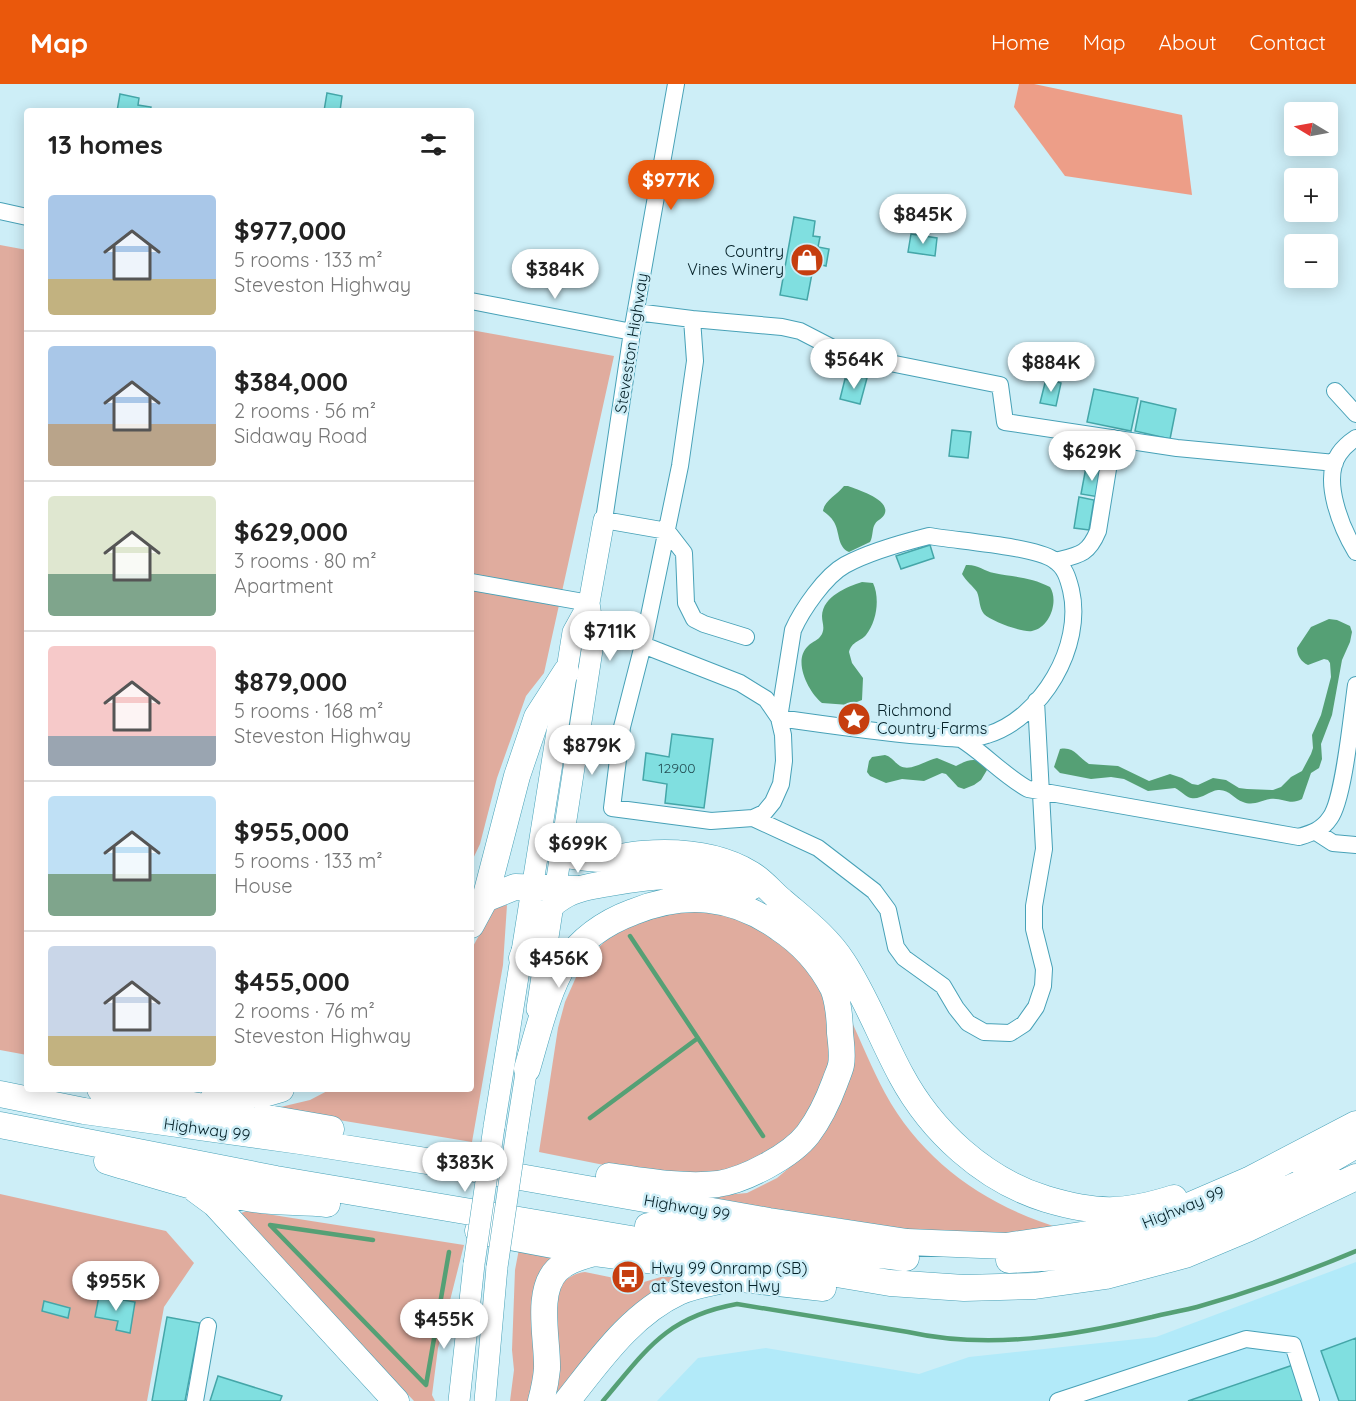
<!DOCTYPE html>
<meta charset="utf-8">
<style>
body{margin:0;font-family:Quicksand,sans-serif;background:#f6f6f6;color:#222;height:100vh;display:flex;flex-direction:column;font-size:22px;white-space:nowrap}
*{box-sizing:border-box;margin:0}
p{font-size:20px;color:#767676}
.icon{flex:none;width:33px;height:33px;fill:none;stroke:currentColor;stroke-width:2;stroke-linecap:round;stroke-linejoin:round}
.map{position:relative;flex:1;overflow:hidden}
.panel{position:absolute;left:24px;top:24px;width:450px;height:984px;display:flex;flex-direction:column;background:#fff;border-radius:6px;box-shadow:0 3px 15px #0003}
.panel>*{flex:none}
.needle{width:39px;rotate:280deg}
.tools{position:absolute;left:1284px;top:18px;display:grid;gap:12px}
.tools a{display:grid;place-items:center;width:54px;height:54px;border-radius:6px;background:#fff;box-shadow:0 3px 15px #0003;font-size:30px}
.price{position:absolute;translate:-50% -51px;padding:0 14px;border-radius:21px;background:#fff;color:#222;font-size:20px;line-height:39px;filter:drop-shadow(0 2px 3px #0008)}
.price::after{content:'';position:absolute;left:50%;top:36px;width:18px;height:14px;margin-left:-9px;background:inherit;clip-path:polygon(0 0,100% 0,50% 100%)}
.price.current{background:#ea580c;color:#fff}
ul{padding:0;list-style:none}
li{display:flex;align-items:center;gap:18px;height:150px;padding:0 24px}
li+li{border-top:2px solid #e0e0e0}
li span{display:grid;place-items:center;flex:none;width:168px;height:120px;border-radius:6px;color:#555}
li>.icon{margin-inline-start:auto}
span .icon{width:72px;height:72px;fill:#fffc;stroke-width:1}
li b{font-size:26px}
h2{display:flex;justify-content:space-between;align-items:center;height:72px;padding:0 24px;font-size:26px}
header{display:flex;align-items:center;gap:36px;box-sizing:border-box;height:84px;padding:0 30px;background:#ea580c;color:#fff}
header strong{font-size:28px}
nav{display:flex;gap:33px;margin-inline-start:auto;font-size:21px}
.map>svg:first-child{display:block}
.built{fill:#b2eaf9}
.green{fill:#e0ac9e}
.forest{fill:#ed9e88}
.water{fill:#55a075}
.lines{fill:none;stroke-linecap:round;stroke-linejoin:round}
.stream{stroke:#55a075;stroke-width:4.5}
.building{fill:#80dfe0;stroke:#44a6a8;stroke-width:1.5}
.minor-casing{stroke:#47a1b7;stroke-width:18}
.major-casing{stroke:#47a1b7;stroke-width:22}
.highway-casing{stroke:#47a1b7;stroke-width:27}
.minor{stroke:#fff;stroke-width:16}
.major{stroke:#fff;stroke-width:21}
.highway{stroke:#fff;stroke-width:26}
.major-bridge-casing{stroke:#47a1b7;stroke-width:22;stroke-linecap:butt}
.major-bridge{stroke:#fff;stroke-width:21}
.labels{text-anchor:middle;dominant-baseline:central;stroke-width:5;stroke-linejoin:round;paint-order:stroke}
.number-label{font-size:14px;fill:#245056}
.poi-label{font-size:16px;fill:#052128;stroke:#cdeef7;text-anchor:start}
.street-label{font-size:16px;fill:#052128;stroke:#cdeef7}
</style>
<header>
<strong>Map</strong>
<nav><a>Home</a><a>Map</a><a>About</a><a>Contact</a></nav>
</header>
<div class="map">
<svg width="1356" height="1317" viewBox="0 0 1356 1317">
<rect width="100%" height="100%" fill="#cdeef7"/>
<path class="built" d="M1356,1178V1317H657L698,1274L766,1264L919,1290L969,1273L1156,1253Z"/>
<path class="green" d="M0,161L27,166V971L0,966Z
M471,246L614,272L544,589L526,612L497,694L480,760L471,779Z
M507,821L503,881L472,1058L272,1025L310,1016L331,1005H471V866L494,824Z
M719,824L779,854L813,891L828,922L830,984L806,1041L755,1083L674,1095L539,1068L558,944L565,918L581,882L605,857L649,829Z
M844,921C858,950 870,981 885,1009C923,1079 989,1124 1064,1145L1035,1148L948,1153L837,1134L680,1115L747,1109L777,1094L802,1073Z
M0,1110L166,1147L194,1179L164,1223L147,1317H0Z
M247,1127L464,1161L438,1264L432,1311L435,1317H414L238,1130Z
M519,1165L556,1172L529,1317H510L514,1286L512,1266L515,1186Z
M585,1188L619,1195L644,1198L661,1193H679L678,1196L556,1317H550C551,1293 550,1219 561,1202C566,1194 575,1189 585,1188Z"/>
<path class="forest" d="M1019,0H1034L1182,31L1192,111L1065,92L1014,23Z"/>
<path class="water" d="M844,402H848C858,406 889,415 885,429C883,435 878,435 875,440C872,444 873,453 870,458L849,468C837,463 840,448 834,438C831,433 827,430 823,427C824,417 838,410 844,402Z
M966,481C977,480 984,487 994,489C1013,493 1031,493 1050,503C1059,517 1050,544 1032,547C1023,549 991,537 984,530C979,524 980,515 977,508C973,502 966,497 962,490Z
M862,498L873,499C880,514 877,537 866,551C860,558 852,557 849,568L852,579L863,594L862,616L849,621L822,619C809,609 792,577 808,562C813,557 818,557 822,550C825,543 822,539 822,532C823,512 847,503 862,498Z
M1329,535L1337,536L1350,542L1352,548L1350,558L1342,576L1332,631L1321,660L1322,675L1319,684L1311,689L1302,715C1290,722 1282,713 1270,715C1260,717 1253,722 1243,718C1234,715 1229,705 1218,706C1209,707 1201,716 1191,714C1186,713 1181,707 1175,704L1148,707L1124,695L1111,693L1091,695L1060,689L1054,683L1060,665C1074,662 1078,673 1089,680L1118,682L1149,697L1170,690L1182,694L1192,700L1198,701L1213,694L1226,696L1239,704L1247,705L1273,706L1281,703L1291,693L1302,687L1311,670L1313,664L1312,651L1321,631L1331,593L1330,579L1328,576L1324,575L1308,581C1301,578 1297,571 1297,564L1311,543Z
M885,671C892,673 894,678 900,682C911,688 926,676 937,674L956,682C968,676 979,671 987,686L981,696L974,701L964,705L958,703L946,690L942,689L924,697L902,695L886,699L870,692L867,688L869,677L872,673Z"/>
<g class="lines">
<path class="stream" d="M630,852L763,1052
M590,1034L698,954
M373,1156L270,1141L426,1301L449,1168
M603,1317C647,1265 666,1233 737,1220L908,1248C989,1266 1073,1252 1152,1233C1167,1229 1182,1227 1197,1223C1250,1208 1304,1189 1356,1167"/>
</g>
<path class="building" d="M327,9L342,12L340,27H324Z
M120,10L139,14L138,21L151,23L150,27H117Z
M794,133L815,137L813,152L820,153L818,163L829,165L826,182L814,179L807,216L780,211Z
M911,150L937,154L935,172L908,168Z
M855,291L867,294L860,320L840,315L845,295L853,297Z
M1046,295L1061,299L1056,322L1040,319Z
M1094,305L1138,314L1131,347L1087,338Z
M1141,317L1176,325L1170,355L1135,347Z
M952,346L971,348L968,374L949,372Z
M1086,383L1104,386L1099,413L1081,410Z
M1079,413L1094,416L1089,446L1074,444Z
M930,461L934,474L901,485L896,472Z
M672,650L713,655L704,724L665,719L667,700L643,696L646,669L669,673Z
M99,1212L135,1218L130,1249L116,1246L118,1237L95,1233Z
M44,1217L70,1224L68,1234L42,1227Z
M167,1233L200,1239L185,1317H152Z
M1356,1254V1317H1339L1321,1267Z
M1293,1281L1305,1317H1188Z
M218,1292L282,1312L280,1317H210Z"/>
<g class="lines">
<defs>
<path id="minor" d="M676,0L632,248L604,436L667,447L684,469L686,519L694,535L704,540L746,553
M0,127L27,133
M471,217L632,248
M636,228L692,235L695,277L680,382L643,561L622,643L612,724L711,737L753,734L764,729L773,718L781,700L784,677L783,651L779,634L766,615L740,599L643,561
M692,235L782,243L800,247L831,263L865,274L1000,301L1005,338L1177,364L1335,379
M1335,307L1356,330
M1356,354C1350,358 1343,364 1339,370C1321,396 1342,445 1356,468
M929,452C957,457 1033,462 1054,476C1065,483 1068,494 1071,506C1084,562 1042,634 987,651C967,658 944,653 923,652C875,648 827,641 779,634L793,546C802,526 825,492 845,481C867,469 905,458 929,452Z
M1055,477C1079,471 1088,471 1098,447L1113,354
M471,498L589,519
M961,655C985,670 1003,691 1028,705L1299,753C1312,749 1322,746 1330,734C1344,716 1352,628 1356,601
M753,734L818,764L874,807L888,826L896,863L904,874L943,902L956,924L968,939L984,948L1010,949L1024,940L1036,923L1043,902L1044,885L1034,845V822L1044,765L1036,617
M1316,748L1333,759L1356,761
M195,1317L208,1242
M1058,1317L1246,1255L1293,1261L1311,1317"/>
<path id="major" d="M537,925L594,553L589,519
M494,1043L573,548L589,519L604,436
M517,1046L529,970
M459,1317L474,1180
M485,1317L497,1183"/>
<path id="highway" d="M561,770C574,772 588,775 602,775C615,775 629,771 642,770C680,767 718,770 751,790C763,797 772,809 782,817C804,836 827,853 843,878C866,913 881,954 901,991C931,1047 984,1096 1046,1115C1096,1130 1124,1130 1174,1114
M485,815L515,803L578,805
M471,841L485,815L517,692L537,633L566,588
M522,874C530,852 540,826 562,813C576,804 593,802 610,799C656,791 706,786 751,803
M527,985C536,955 548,904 565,879C582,854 606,838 633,828C685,807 733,811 779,844C802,859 820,879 833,904C838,916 840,936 840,949C841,959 843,971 841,981C840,986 837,992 835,998C828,1017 820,1034 808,1050C791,1072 745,1096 718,1100C683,1104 644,1097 609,1092
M100,1005L331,1045
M0,1010L84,1027L300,1057L452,1081L769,1137L907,1158L1006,1162L1142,1142L1249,1096L1356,1040
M213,1015L264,1010L281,1005
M0,1041L276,1095L890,1199L964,1204L1035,1202L1106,1192L1185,1171L1247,1145L1356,1093
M107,1077C154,1091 200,1106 247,1114C273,1119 301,1117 327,1120
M1306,1090L1356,1061
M196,1106L215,1120L396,1317
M648,1142L906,1174
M478,1147L595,1169L670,1179L732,1194L823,1204
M1009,1176C1059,1174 1111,1168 1159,1153C1217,1136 1272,1112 1327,1088
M541,1317C544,1306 546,1296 547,1285C548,1257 535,1208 557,1186C567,1176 581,1173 594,1169
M567,1317C599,1277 631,1230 679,1208C694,1201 712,1199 728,1195"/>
</defs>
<use href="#minor" class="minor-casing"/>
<use href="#major" class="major-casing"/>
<use href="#highway" class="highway-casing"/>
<use href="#minor" class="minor"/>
<use href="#major" class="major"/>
<use href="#highway" class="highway"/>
<defs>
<path id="major-bridge" d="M474,1180L494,1043
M497,1183L517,1046"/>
</defs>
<use href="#major-bridge" class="major-bridge-casing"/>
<use href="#major-bridge" class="major-bridge"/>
</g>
<defs>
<symbol id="shop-disc" viewBox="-11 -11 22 22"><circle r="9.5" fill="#c63e0f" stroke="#cdeef7"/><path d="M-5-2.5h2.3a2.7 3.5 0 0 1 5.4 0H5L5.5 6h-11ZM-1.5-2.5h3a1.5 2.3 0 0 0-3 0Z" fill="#fff"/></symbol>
<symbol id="sight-disc" viewBox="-11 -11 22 22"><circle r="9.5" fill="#c63e0f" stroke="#cdeef7"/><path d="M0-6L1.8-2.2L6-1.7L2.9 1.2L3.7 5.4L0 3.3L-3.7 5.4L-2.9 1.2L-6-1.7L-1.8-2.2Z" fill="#fff"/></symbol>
<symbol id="bus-disc" viewBox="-11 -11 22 22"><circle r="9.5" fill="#c63e0f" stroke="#cdeef7"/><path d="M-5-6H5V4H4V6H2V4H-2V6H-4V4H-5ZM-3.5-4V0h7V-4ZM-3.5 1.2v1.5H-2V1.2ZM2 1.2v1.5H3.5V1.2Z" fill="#fff"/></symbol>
</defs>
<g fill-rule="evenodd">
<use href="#shop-disc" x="788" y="157" width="38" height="38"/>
<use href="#sight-disc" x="835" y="616" width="38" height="38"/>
<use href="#bus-disc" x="609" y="1174" width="38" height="38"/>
</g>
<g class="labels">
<g class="number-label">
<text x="677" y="684">12900</text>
</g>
<g class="poi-label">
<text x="784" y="167" text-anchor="end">Country<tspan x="784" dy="18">Vines Winery</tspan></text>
<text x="877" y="626">Richmond<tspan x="877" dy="18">Country Farms</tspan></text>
<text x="651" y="1184">Hwy 99 Onramp (SB)<tspan x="651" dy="18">at Steveston Hwy</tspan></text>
</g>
<g class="street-label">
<text transform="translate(631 259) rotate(-81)">Steveston Highway</text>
<text transform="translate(207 1045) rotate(8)">Highway 99</text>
<text transform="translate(687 1123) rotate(10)">Highway 99</text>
<text transform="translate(1183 1123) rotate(-22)">Highway 99</text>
</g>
</g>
</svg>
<div class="tools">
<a><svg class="needle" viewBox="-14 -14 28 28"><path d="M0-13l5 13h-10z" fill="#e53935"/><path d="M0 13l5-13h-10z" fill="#767676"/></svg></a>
<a>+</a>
<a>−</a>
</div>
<b class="price current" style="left:671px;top:127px">$977K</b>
<b class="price" style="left:923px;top:161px">$845K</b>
<b class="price" style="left:555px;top:216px">$384K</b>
<b class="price" style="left:854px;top:306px">$564K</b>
<b class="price" style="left:1051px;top:309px">$884K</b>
<b class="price" style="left:1092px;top:398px">$629K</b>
<b class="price" style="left:610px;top:578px">$711K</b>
<b class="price" style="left:592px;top:692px">$879K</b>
<b class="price" style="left:578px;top:790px">$699K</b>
<b class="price" style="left:559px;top:905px">$456K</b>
<b class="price" style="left:465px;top:1109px">$383K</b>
<b class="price" style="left:116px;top:1228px">$955K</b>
<b class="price" style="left:444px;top:1266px">$455K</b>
<section class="panel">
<h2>13 homes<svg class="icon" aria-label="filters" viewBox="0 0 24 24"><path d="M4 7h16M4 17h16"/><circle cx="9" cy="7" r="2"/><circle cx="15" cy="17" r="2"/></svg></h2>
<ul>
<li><span style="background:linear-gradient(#a9c7e8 70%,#c2b280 0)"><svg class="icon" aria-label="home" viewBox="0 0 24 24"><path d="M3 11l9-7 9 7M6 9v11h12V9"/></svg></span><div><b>$977,000</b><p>5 rooms · 133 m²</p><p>Steveston Highway</p></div></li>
<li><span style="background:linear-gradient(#a9c7e8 65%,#b9a48a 0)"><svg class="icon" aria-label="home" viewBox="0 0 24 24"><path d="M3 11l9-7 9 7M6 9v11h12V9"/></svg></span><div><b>$384,000</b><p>2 rooms · 56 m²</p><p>Sidaway Road</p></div></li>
<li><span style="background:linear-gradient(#dfe7d0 65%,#7fa58c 0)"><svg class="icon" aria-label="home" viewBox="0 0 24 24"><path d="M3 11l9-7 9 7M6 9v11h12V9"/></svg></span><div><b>$629,000</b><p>3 rooms · 80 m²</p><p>Apartment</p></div></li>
<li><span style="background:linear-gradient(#f6c9c9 75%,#9aa5b1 0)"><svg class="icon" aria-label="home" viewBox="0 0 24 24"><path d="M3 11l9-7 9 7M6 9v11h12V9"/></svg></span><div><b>$879,000</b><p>5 rooms · 168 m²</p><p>Steveston Highway</p></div></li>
<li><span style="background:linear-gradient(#bfe0f5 65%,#7fa58c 0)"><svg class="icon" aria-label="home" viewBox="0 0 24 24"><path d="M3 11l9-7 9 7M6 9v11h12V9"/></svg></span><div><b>$955,000</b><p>5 rooms · 133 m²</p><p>House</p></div></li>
<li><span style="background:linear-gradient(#c9d6e8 75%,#c2b280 0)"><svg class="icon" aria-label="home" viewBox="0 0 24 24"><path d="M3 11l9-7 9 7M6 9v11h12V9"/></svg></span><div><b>$455,000</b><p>2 rooms · 76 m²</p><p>Steveston Highway</p></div></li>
</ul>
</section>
</div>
